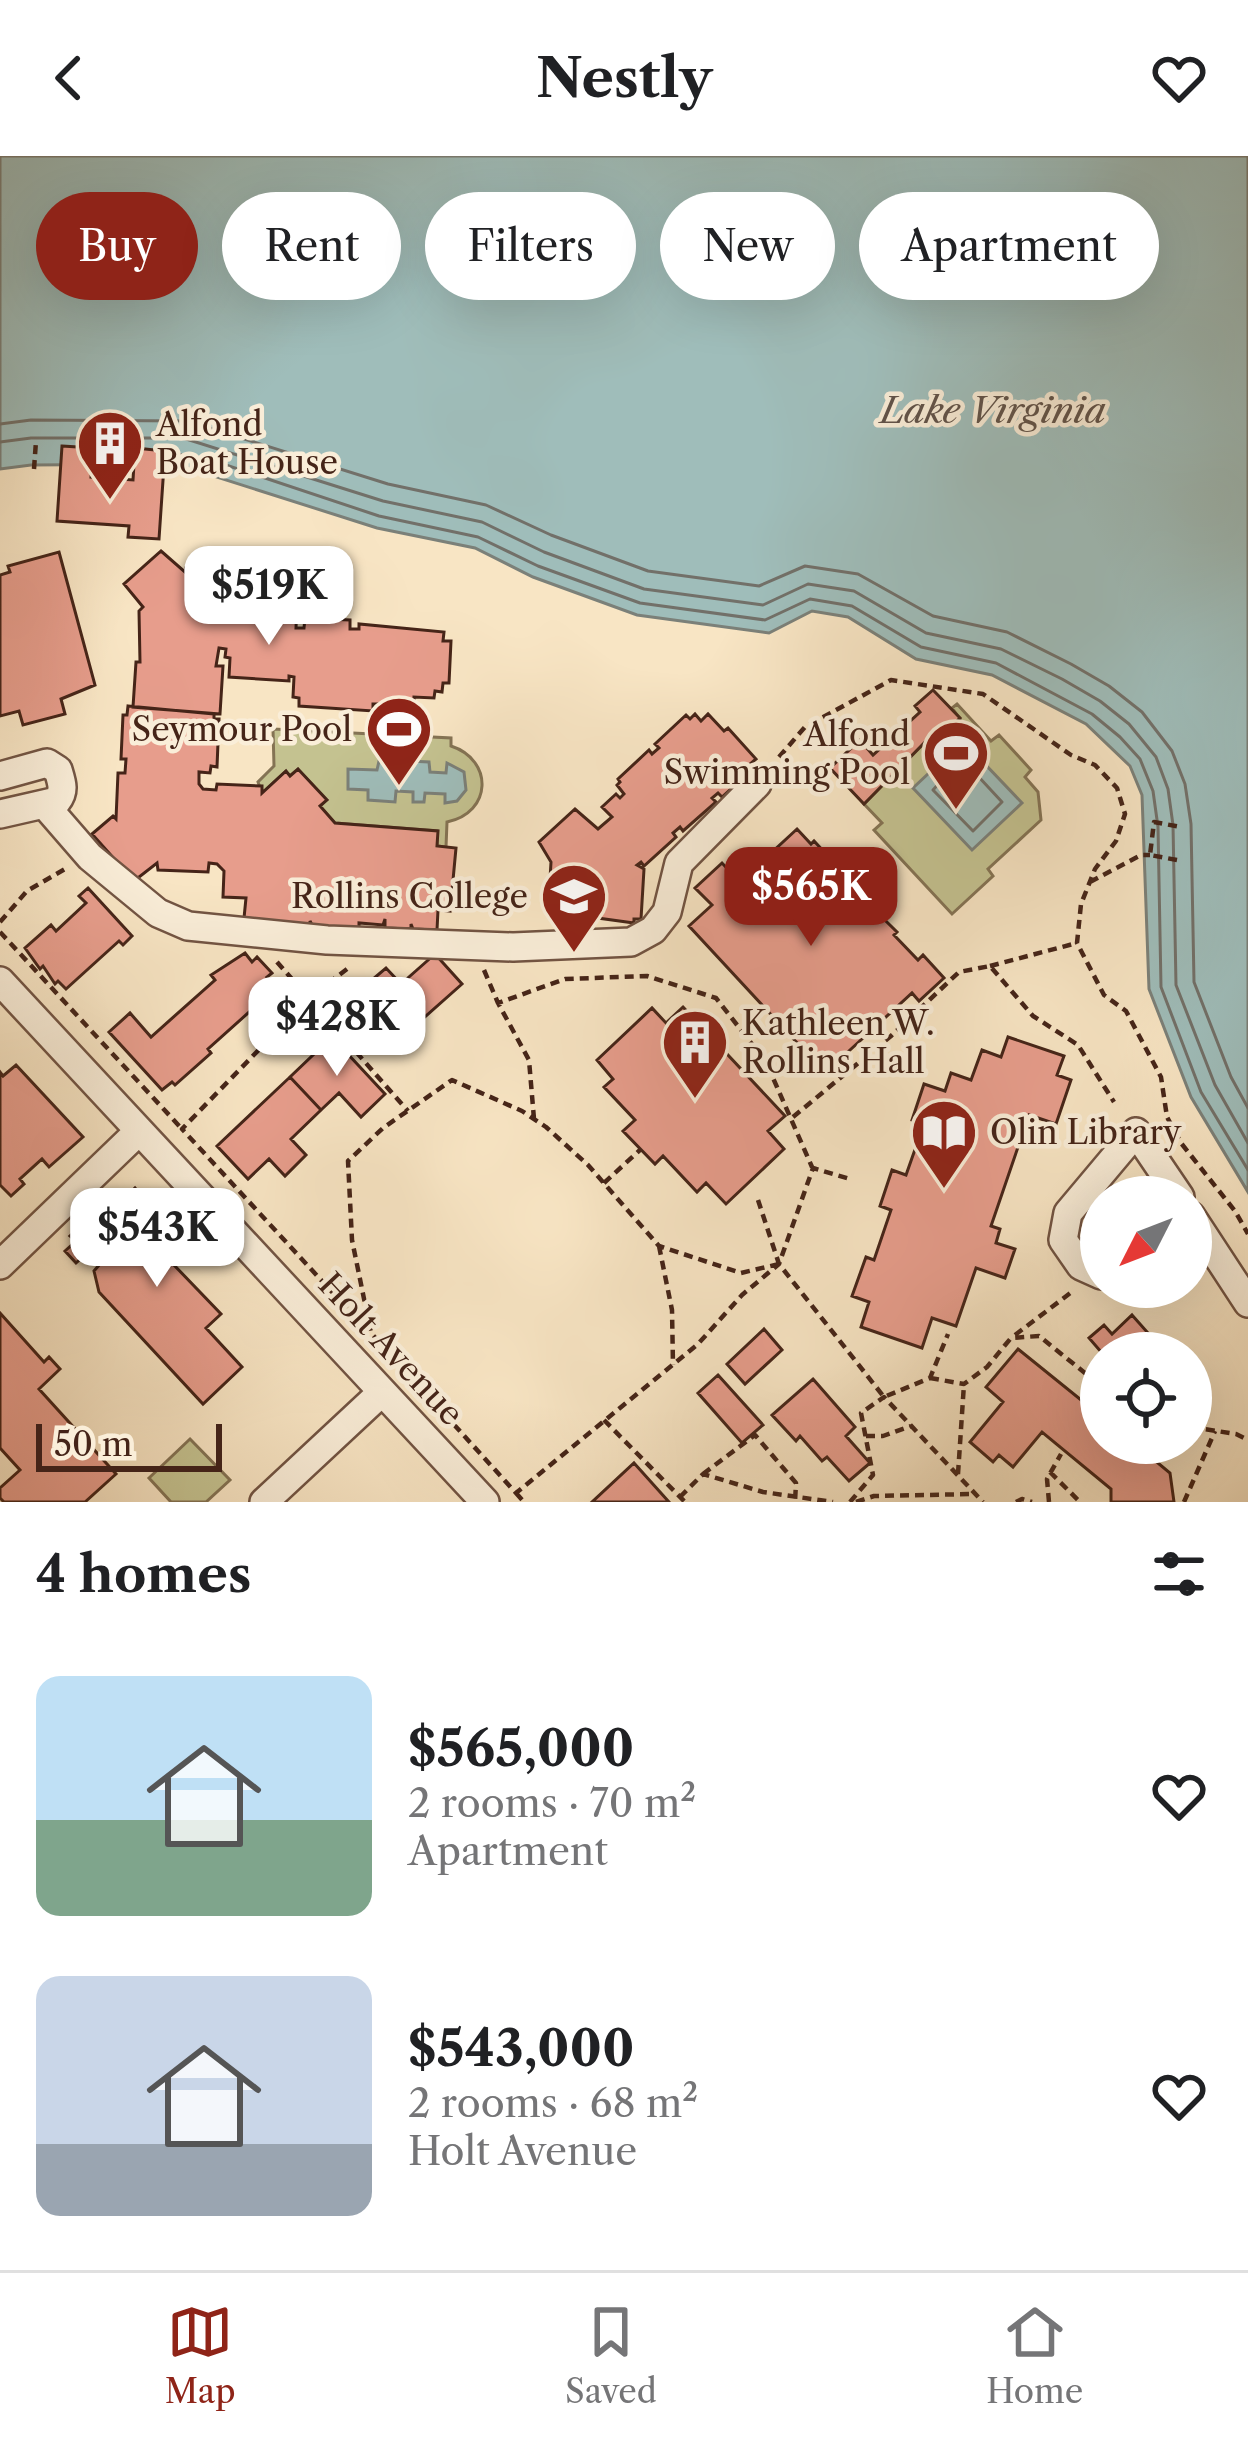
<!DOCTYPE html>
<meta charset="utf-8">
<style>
body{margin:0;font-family:"Libre Caslon Text",serif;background:#f6f6f6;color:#202124;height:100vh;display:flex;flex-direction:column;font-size:45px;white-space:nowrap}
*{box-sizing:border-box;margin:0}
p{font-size:39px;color:#757577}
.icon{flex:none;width:66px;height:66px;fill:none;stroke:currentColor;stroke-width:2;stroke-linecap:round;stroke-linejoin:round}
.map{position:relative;height:1346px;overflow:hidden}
.side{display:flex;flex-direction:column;background:#fff;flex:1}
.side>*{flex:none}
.banner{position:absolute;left:36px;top:36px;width:1176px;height:108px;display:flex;gap:24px}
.needle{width:78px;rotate:228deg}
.controls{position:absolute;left:1080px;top:1020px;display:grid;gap:24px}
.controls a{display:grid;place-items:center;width:132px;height:132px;border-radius:50%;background:#fff;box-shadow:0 12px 48px #0002;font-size:60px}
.scale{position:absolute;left:36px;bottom:30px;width:186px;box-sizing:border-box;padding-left:12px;border:6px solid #452418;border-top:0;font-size:33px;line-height:42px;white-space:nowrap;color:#452418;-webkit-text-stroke:9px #faeed9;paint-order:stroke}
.price{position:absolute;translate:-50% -102px;padding:0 27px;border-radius:24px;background:#fff;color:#222;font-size:39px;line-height:78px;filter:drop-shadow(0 3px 6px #0008)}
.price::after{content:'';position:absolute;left:50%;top:72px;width:36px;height:27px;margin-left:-18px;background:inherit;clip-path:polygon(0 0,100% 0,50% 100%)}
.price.selected{background:#8f2418;color:#fff}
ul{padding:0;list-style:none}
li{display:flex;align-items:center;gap:36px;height:300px;padding:0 36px}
li span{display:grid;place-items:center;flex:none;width:336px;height:240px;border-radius:24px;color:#555}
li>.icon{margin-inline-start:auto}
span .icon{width:144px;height:144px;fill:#fffc;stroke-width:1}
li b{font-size:51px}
h2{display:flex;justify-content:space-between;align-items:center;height:144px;padding:0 36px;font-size:51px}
.chip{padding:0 42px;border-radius:54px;background:#fff;box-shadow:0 12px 48px #0002;font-size:42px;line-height:108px}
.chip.selected{background:#8f2418;color:#fff}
header{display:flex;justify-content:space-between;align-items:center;height:156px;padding:0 36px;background:#fff;font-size:54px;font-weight:700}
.menu{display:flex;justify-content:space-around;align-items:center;height:168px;border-top:3px solid #e0e0e0;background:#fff;font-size:33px;color:#757577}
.menu a{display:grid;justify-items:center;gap:6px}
.menu .selected{color:#8f2418}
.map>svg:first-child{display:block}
.green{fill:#c4c290;stroke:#847354;stroke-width:3}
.water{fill:#9fbdba;stroke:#7b8079;stroke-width:3}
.pier{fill:#f8e5c4}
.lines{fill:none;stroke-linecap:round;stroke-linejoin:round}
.shore{stroke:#727069;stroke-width:3}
.building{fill:#e79d8c;stroke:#452418;stroke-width:3}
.minor-casing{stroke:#725443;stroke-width:32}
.path{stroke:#452418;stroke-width:4.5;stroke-dasharray:9 6;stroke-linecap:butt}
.minor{stroke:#faeed9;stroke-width:27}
.labels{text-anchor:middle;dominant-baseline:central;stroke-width:9;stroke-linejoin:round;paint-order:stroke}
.poi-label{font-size:33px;fill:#452418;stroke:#faeed9;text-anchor:start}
.street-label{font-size:33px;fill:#452418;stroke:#faeed9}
.water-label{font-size:36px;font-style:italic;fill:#605249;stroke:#faeed9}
</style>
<header><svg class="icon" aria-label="back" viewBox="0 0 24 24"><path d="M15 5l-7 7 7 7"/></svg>Nestly<svg class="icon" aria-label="heart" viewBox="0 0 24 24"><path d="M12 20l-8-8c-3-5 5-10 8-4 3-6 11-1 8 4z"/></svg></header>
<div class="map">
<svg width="1248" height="1346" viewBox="0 0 1248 1346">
<rect width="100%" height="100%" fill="#f8e5c4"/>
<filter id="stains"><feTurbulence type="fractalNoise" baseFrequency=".00167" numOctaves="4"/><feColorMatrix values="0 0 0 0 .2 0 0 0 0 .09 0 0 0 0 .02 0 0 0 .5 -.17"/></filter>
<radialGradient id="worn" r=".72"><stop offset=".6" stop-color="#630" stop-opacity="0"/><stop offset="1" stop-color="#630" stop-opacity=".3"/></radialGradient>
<path class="green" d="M957,548L991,585L999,579L1031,614L1025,621L1038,636L1041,664L988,713L993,720L952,758L874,674L882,667L864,648L935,576L940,580L960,563L952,552Z
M273,573L451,582V590C494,604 492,657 447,666L446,691L437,690V675L335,667L320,650L326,644L298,613L290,620L285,616L262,637L258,626L274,610Z
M190,1283L230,1324L206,1346H171L149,1322Z"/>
<path class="water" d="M0,0H1248V1036L1191,941L1149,833L1142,639L1130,610L1086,568L992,519L916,503L848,461L812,455L769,477L637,459L533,421L475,392L377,372L176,308L31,309L0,313Z
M963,585L1022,647L972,694L913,632Z
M379,605H389V614L408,615L409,605L429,606L430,616L446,617L447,607L464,616L466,634L457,645L445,647V638L425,637L424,646H413V636L396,635L395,646L368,644V634L348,633V613L377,614Z"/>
<path class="pier" d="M95,275L135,278L140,293L165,295L164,314H61L62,290L87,291L88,282H94Z"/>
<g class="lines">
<path class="shore" d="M0,268L31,264L187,265L388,328L486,349L551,379L648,415L759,430L805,410L858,418L933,460L1007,476L1071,508L1109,530L1142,556L1172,595L1185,628L1191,668L1194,826L1231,921L1248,952
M0,286L31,282H183L383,345L482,366L544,396L644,433L763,449L808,428L854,435L926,477L1001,493L1062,523L1100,545L1129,568L1156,601L1168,633L1173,669L1176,829L1215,929L1248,987
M168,296L220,307L379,360L478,381L538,410L640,447L765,464L810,443L852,450L921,491L996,507L1092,558L1120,581L1140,603L1153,635L1158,671L1161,831L1201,936L1248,1014
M964,605L1002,646L973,675L933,634L958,606Z"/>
</g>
<path class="building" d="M62,290L93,292L91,321L133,324L135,292L165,295L159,383L128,381L129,370L57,365Z
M161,395L186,417V412L230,414V420H235V432H244L243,441L297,447L296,472H304L305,462L350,464V473H359V468L444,476L443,485H451L449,527H443L442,536L435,535L434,542L414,541V549H401L400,557L377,555L378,548H373V555L299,550V542L293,541L294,521L289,520V525L229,521L230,502L225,501L226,493L219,492L216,510H223L220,558L133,551L136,506H140L139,455L143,451L124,428Z
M59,396L95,529L61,543L65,558L23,569L19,555L0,560V419L10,416L8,410Z
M933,534L960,562L940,581L935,576L864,648L830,612L860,584L873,599L920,556L915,550Z
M128,550L214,558V563H219L217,611L211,610L210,617L199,616V628L203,633L216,634L217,628L262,630V637L286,615L290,620L298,613L327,644L320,650L335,667L438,675L437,690L456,692L452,735L449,734L450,755L438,754L437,774L413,773L411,768V773L385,772V763L383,769L359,767V774L313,771L310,765V774L257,771L258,763L244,762L246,742L223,741L224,715L217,708L209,707L208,716L158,714L157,707L134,725L92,678L113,660L116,663L118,617H125L126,603H121L123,559H127Z
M695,558L701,565L708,558L724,575L728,572L756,603L750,608L754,612L722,641L718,637L712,642L716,646L683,675L680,671L673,677L676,681L644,710L641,706L637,709L644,713L641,763H634V767L590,761L589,766L558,764V757H548L551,706L539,686L575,653L598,673L612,661L602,651L616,638L620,642L624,638L617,629L620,626L618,623L649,594L652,598L659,592L655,588L686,559L690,563Z
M797,673L811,688L814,685L839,712L835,715L897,776L894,779L918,804L923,799L944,822L919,845L912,837L825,917L689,770L712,749L695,732L722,707L740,726L745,721L749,726L773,704L769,699Z
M88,732L132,780L123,789L119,785L66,833L58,825L55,828L43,810L40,813L25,792L51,769L56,775L86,747L79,740Z
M245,797L252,806L257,801L272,817L267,821L277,831L208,893L211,897L175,929L172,926L162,934L109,876L130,857L151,881L215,824L211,819Z
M435,798L462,828L418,867L423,873L409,886L372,846L377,841L366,829L386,812L401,828Z
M683,851L785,960L768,975L784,993L726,1048L706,1027L697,1036L663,1000L655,1008L623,975L635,964L604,931L613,923L597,904L652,852L666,867Z
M332,881L385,938L361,961L339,937L321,954L290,921Z
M1008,881L1064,900L1057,919L1071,924L1056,968L1029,959L991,1070L1000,1073L996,1087L1015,1093L1005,1122L976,1112L956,1170L932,1162L922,1192L861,1171L869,1146L852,1140L866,1101L874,1104L891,1054L880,1050L892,1014L906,1019L924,968L912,964L924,928L945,935L951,917L971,924L982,894L1001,901Z
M16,909L83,981L49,1011L42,1003L20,1023L24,1028L11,1040L0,1029V916L3,920Z
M290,921L321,954L291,983L306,999L285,1020L269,1003L248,1023L217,990Z
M135,1032L160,1060L167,1054L197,1086L173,1108L221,1158L206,1172L242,1211L203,1248L99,1136L94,1115L106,1101L126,1104L109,1085L91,1102L87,1097L76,1107L65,1095L76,1085L70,1080L105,1049L111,1055Z
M0,1157L44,1206L49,1201L60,1213L39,1233L116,1318L85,1346H4L0,1342V1332L20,1314L0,1292Z
M1132,1159L1148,1177L1142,1182L1148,1189L1143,1197H1102L1089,1182L1104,1169L1112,1178Z
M764,1173L782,1194L745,1228L727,1208Z
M1018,1193L1101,1260V1287H1134L1170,1317L1174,1346H1111V1333L1042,1276L1013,1311L999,1299L993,1306L970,1286L1003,1246L986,1231Z
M718,1219L763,1269L742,1287L698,1237Z
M813,1223L855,1271L846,1280L870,1307L849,1325L827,1301L822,1305L800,1280L796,1285L772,1259Z
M634,1307L669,1346H592Z"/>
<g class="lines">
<defs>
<path id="minor" d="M0,620L47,607L58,614C62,627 65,635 57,645L0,658
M44,648L90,701L158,757L188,770L327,784L513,791L631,786L653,774L667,756L679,707L757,628
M0,825L485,1346
M1191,1060L1248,1147
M0,1109L138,976
M1101,1119L1081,1110L1063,1084L1068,1057L1136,976L1180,1041
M264,1346L382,1236"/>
</defs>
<use href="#minor" class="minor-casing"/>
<path class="path" d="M34,313L36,285
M779,601L805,571L891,524L983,538L1071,599L1095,609L1117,632L1125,658L1116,685L1095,713L1081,748L1077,787L1104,839L1126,855L1161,921L1167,961L1181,987L1235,1055L1248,1078
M1177,704L1150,699L1154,666L1181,671
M1090,726L1141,699H1150
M0,766L27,735L65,713
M0,776L182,973
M277,806L408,955
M990,810L1077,787
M347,813L309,842L182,973L368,1175
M484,814L498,847
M793,961L891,880L959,816L990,810L1033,860L1078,889L1114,946
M534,963L529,904L498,847L565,823L647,820L716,842L766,906L812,1011
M604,1027L641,993
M758,1044L779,1108L884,1241L930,1222L948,1178
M659,1090L672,1154L673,1209
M779,1108L741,1117L659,1090L588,1009L546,971L522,955L452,924L383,972L348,1005L352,1084L371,1177L516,1337L698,1188L742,1139L779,1108L813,1012L850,1023
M1015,1179L1073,1135
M930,1222L964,1228L987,1211L1011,1182L1039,1180L1101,1230
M604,1264L685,1346
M1191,1271L1236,1278L1248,1284
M866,1280H883L911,1270
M1050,1316L1080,1346
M703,1318L755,1279L796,1327L795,1346
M958,1318L964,1228
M516,1337L524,1346
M680,1341L703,1318L763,1336L833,1346
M850,1346L873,1319L861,1257L884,1241L983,1346
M856,1346L874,1340L975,1338
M1016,1346L1022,1343L1032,1346
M1049,1346L1047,1323L1061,1298
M1184,1346L1215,1275"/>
<use href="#minor" class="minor"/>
</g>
<defs>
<symbol id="building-pin" viewBox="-11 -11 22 30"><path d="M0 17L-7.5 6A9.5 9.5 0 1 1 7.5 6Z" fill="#8f2418" stroke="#faeed9"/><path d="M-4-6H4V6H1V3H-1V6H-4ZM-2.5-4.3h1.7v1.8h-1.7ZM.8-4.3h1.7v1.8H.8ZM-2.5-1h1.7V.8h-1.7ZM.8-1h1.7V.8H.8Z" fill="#fff"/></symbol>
<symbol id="stadium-pin" viewBox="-11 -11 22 30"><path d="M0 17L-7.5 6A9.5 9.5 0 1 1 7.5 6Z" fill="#8f2418" stroke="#faeed9"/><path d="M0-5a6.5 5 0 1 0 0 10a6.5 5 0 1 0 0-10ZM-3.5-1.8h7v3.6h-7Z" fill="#fff"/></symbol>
<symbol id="university-pin" viewBox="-11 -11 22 30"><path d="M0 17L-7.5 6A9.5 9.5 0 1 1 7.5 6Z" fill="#8f2418" stroke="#faeed9"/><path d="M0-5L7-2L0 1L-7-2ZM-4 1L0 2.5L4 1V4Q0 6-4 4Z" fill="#fff"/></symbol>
<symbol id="library-pin" viewBox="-11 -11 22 30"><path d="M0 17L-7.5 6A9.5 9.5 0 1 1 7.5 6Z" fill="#8f2418" stroke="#faeed9"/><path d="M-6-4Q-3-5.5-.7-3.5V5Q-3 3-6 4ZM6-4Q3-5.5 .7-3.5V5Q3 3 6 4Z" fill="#fff"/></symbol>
</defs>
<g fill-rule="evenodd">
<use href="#building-pin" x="72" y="249" width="76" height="104"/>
<use href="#stadium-pin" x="361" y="535" width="76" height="104"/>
<use href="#stadium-pin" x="918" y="559" width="76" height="104"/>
<use href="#university-pin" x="536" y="702" width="76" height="104"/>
<use href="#building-pin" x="657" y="848" width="76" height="104"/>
<use href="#library-pin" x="906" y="938" width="76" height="104"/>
</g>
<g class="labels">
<g class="poi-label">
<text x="156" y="268">Alfond<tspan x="156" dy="38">Boat House</tspan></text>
<text x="352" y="573" text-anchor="end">Seymour Pool</text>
<text x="910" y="578" text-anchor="end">Alfond<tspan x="910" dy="38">Swimming Pool</tspan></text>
<text x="528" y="740" text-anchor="end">Rollins College</text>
<text x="742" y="867">Kathleen W.<tspan x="742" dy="38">Rollins Hall</tspan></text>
<text x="990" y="976">Olin Library</text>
</g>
<g class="street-label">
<text transform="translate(391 1193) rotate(47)">Holt Avenue</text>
</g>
<g class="water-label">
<text x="993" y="254">Lake Virginia</text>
</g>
</g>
<rect width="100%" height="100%" filter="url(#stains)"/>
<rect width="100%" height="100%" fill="url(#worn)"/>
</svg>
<div class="controls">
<a><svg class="needle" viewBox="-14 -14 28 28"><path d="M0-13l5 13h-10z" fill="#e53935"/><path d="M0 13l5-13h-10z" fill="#757577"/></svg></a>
<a><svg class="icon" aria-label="locate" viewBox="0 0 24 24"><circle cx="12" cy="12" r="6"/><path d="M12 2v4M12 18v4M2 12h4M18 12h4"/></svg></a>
</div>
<div class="scale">50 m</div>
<b class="price" style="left:269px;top:492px">$519K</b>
<b class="price selected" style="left:811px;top:793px">$565K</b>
<b class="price" style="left:337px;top:923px">$428K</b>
<b class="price" style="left:157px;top:1134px">$543K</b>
<div class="banner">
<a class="chip selected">Buy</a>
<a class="chip">Rent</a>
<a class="chip">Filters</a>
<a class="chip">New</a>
<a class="chip">Apartment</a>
</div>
</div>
<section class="side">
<h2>4 homes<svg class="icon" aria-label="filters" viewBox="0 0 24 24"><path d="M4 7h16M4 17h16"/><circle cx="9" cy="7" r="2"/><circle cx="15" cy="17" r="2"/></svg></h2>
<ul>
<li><span style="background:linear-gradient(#bfe0f5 60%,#7fa58c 0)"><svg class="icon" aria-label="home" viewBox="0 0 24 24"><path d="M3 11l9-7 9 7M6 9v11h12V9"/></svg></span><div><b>$565,000</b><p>2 rooms · 70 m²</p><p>Apartment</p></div><svg class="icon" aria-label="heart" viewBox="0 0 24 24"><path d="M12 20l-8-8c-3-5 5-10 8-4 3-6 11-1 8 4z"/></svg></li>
<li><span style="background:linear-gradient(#c9d6e8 70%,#9aa5b1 0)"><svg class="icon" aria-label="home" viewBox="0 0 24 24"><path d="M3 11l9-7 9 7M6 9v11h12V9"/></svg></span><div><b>$543,000</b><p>2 rooms · 68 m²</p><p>Holt Avenue</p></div><svg class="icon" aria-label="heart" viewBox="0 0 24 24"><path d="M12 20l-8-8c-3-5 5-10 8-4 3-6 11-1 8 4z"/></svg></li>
</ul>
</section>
<nav class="menu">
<a class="selected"><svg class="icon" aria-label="map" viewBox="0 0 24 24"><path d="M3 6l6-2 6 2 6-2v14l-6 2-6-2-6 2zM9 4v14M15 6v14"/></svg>Map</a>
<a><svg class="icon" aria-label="saved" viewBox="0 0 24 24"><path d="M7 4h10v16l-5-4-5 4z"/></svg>Saved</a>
<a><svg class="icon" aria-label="home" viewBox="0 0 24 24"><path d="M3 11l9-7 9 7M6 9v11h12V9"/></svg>Home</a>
</nav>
